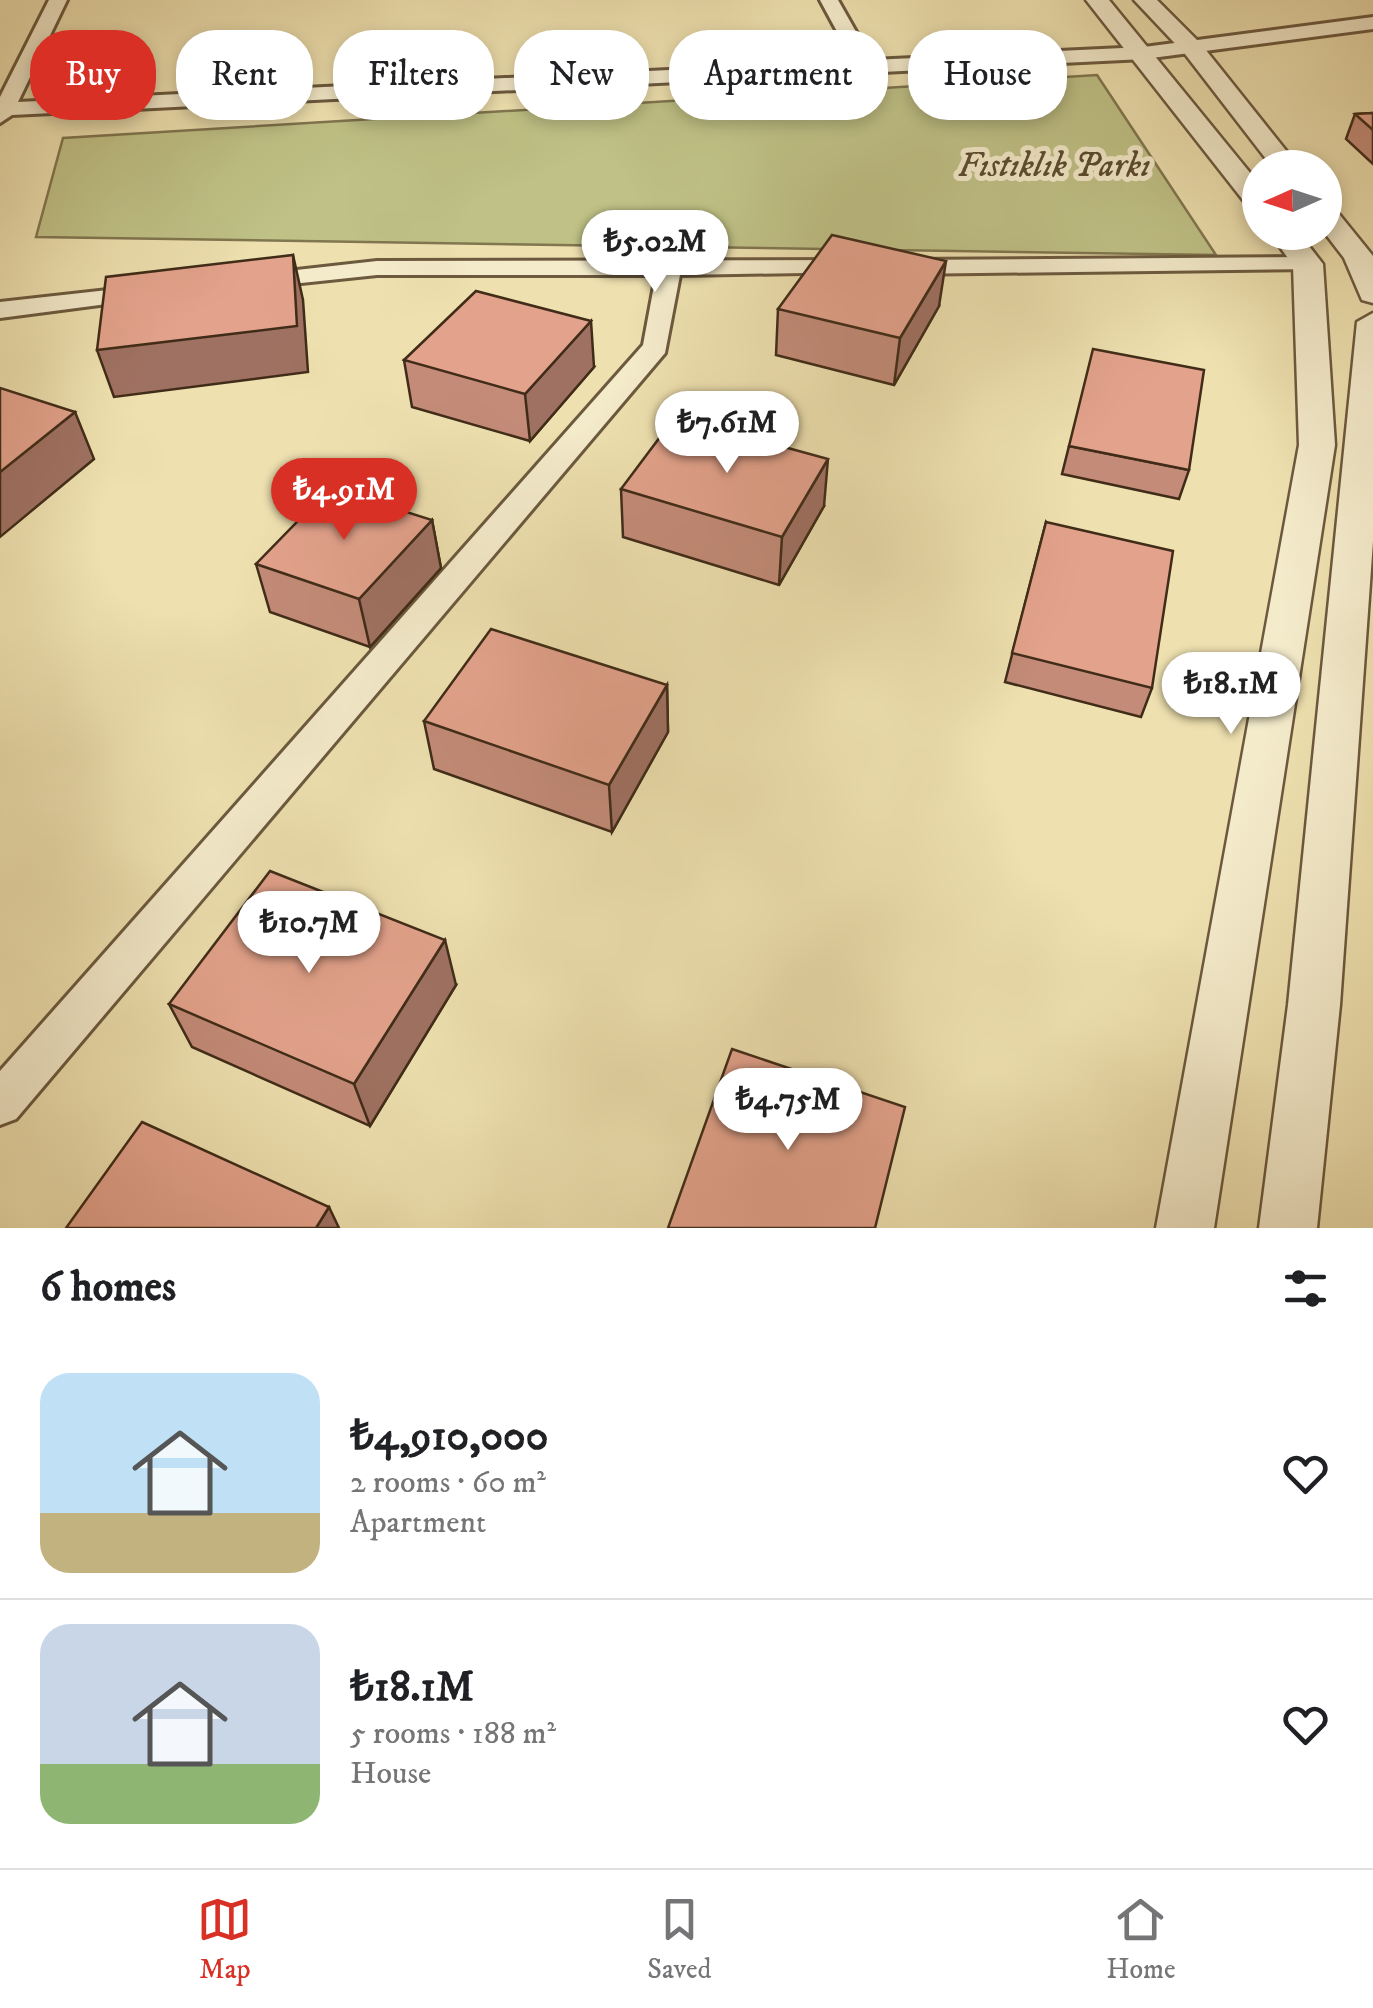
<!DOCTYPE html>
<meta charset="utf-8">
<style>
body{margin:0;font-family:"IM FELL DW Pica",serif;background:#f6f6f6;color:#202124;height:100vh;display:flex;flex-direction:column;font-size:38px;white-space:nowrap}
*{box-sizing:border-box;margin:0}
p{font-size:32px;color:#757577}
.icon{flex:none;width:55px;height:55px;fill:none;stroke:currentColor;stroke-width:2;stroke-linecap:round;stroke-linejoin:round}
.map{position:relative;height:1228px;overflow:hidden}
.drawer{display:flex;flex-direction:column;background:#fff;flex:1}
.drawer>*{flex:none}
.banner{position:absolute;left:30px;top:30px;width:1315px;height:90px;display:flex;gap:20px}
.needle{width:65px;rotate:267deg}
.controls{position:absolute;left:1242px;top:150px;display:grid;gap:20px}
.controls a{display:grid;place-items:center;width:100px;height:100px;border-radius:50%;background:#fff;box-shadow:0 5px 15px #0003;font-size:50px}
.price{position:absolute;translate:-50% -85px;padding:0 22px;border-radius:35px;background:#fff;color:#222;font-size:32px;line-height:65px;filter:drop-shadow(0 2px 5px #0008)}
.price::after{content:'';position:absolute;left:50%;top:60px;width:30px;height:22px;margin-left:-15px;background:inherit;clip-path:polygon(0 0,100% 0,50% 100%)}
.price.on{background:#d93025;color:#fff}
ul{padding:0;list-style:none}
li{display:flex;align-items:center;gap:30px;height:250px;padding:0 40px}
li+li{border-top:2px solid #e0e0e0}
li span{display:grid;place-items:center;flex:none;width:280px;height:200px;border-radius:30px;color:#555}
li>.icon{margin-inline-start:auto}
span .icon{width:120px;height:120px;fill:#fffc;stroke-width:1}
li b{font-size:42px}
h2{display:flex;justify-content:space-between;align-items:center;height:120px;padding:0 40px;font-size:42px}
.chip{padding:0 35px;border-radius:40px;background:#fff;box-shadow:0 5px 15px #0003;font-size:35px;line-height:90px}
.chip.on{background:#d93025;color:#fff}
.dock{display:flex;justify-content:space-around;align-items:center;height:140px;border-top:2px solid #e0e0e0;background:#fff;font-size:28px;color:#757577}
.dock a{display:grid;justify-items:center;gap:5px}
.dock .on{color:#d93025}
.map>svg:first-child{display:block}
.green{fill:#bfc186;stroke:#80764f;stroke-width:2.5}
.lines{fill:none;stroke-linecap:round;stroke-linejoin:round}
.minor-casing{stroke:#6c593e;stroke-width:6}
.tertiary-casing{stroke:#6c593e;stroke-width:5}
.minor{fill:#f4ebcb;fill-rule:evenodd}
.tertiary{fill:#f4ebcb;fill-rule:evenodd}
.wall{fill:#c38b78;stroke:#402c18;stroke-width:2.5}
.shaded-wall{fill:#9f7162;stroke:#402c18;stroke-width:2.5}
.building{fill:#e3a28c;stroke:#402c18;stroke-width:2.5}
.labels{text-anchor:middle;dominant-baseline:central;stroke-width:10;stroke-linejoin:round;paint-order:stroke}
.far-park-label{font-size:35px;font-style:italic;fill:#594a2e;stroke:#f4ebcb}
</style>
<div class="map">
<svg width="1373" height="1228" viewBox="0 0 1373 1228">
<rect width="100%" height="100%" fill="#eee0af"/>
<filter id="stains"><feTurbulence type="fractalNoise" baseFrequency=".002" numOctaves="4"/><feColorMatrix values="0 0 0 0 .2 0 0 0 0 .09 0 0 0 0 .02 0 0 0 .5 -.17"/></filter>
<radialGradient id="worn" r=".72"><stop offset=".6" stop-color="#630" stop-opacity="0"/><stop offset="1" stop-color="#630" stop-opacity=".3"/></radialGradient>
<path class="green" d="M1097,75L1216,255L36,237L63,138Z"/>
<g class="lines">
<defs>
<path id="minor" d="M49,0H67L18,102L853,61L820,0H838L872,60L1144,47L1373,17V29L1144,59L12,115L0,123V97Z
M1308,257L1317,259L1320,264L1317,269L902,274L890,267L902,260Z
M853,260L865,267L862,272L680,275L665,353L16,1119L0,1125V1071L643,345L656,275H377L253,288L241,281L244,276L377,261Z
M144,286L156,293L153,298L0,318V302Z"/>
<path id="tertiary" d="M1086,0H1109L1260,185V211L1250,209Z
M1134,0H1157L1201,44L1300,168H1273L1185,54Z
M1325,207L1335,209L1373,256V303L1362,300L1344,258L1324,232Z
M1269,232H1298L1323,264L1335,445L1214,1228H1156L1299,445L1293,265Z
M1373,313V541L1340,1005L1317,1228H1259L1288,1005L1357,322Z"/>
</defs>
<use href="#minor" class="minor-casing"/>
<use href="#tertiary" class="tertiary-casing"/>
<use href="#minor" class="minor"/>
<use href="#tertiary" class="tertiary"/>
</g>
<path class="wall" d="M1373,113V164L1346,139L1355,114Z
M939,306L894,385L776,355L778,309Z
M404,360L594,367L530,441L412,407Z
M1069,446L1189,470L1179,499L1062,474Z
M621,489L824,506L779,585L623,537Z
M432,520L441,568L370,647L270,612L256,564Z
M1046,522L1152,688L1141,717L1005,682Z
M667,685L668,732L612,832L434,769L424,721Z
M456,985L370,1126L192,1047L169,1004Z"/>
<path class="shaded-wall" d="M293,255L303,300L308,372L114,397L97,350Z
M946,261L939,306L894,385L900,338Z
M591,321L594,367L530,441L525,394Z
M75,412L94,459L0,537V472Z
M828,459L824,506L779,585L782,537Z
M432,520L441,568L370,647L359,599Z
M667,685L668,732L612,832L609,785Z
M445,940L456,985L370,1126L354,1084Z
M329,1207L339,1228H316Z"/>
<path class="building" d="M1373,113V130L1355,114Z
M832,235L946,261L900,338L778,309Z
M293,255L297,326L97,350L106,277Z
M476,291L591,321L525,394L404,360Z
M1093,349L1204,370L1189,470L1069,446Z
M0,388L75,412L0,472Z
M675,417L828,459L782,537L621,489Z
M330,488L432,520L359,599L256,564Z
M1046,522L1173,551L1152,688L1012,653Z
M491,629L667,685L609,785L424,721Z
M270,871L445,940L354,1084L169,1004Z
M732,1049L905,1107L875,1228H668Z
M142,1122L329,1207L316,1228H66Z"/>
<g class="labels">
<g class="far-park-label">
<text x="1054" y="166">Fıstıklık Parkı</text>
</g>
</g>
<rect width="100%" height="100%" filter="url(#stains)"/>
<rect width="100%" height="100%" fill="url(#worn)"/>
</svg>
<div class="controls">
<a><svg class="needle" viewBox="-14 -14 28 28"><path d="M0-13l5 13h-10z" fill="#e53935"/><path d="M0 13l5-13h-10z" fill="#757577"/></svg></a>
</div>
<b class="price" style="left:655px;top:295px">₺5.02M</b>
<b class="price" style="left:727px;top:476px">₺7.61M</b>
<b class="price on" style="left:344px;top:543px">₺4.91M</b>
<b class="price" style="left:1231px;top:737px">₺18.1M</b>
<b class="price" style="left:309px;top:976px">₺10.7M</b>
<b class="price" style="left:788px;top:1153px">₺4.75M</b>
<div class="banner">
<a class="chip on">Buy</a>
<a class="chip">Rent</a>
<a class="chip">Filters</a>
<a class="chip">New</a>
<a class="chip">Apartment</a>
<a class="chip">House</a>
</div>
</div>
<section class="drawer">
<h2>6 homes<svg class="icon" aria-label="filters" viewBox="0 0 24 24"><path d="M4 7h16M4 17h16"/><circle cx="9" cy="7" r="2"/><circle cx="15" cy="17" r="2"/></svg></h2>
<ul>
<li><span style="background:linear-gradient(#bfe0f5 70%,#c2b280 0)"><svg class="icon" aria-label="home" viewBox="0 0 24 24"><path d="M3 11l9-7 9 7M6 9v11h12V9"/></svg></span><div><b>₺4,910,000</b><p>2 rooms · 60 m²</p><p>Apartment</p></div><svg class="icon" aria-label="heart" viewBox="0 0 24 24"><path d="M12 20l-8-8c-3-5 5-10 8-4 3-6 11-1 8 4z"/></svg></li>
<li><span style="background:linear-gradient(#c9d6e8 70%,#8fb573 0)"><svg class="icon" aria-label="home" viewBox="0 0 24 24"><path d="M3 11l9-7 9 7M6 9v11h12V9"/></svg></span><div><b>₺18.1M</b><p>5 rooms · 188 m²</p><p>House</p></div><svg class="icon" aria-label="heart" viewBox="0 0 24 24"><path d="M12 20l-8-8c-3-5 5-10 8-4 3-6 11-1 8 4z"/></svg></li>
</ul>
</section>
<nav class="dock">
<a class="on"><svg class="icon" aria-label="map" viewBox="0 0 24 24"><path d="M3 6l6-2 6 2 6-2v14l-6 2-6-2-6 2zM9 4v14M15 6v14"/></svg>Map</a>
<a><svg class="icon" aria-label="saved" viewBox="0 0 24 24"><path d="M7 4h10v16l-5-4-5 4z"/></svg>Saved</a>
<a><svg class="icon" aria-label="home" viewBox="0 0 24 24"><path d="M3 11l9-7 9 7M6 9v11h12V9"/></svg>Home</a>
</nav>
